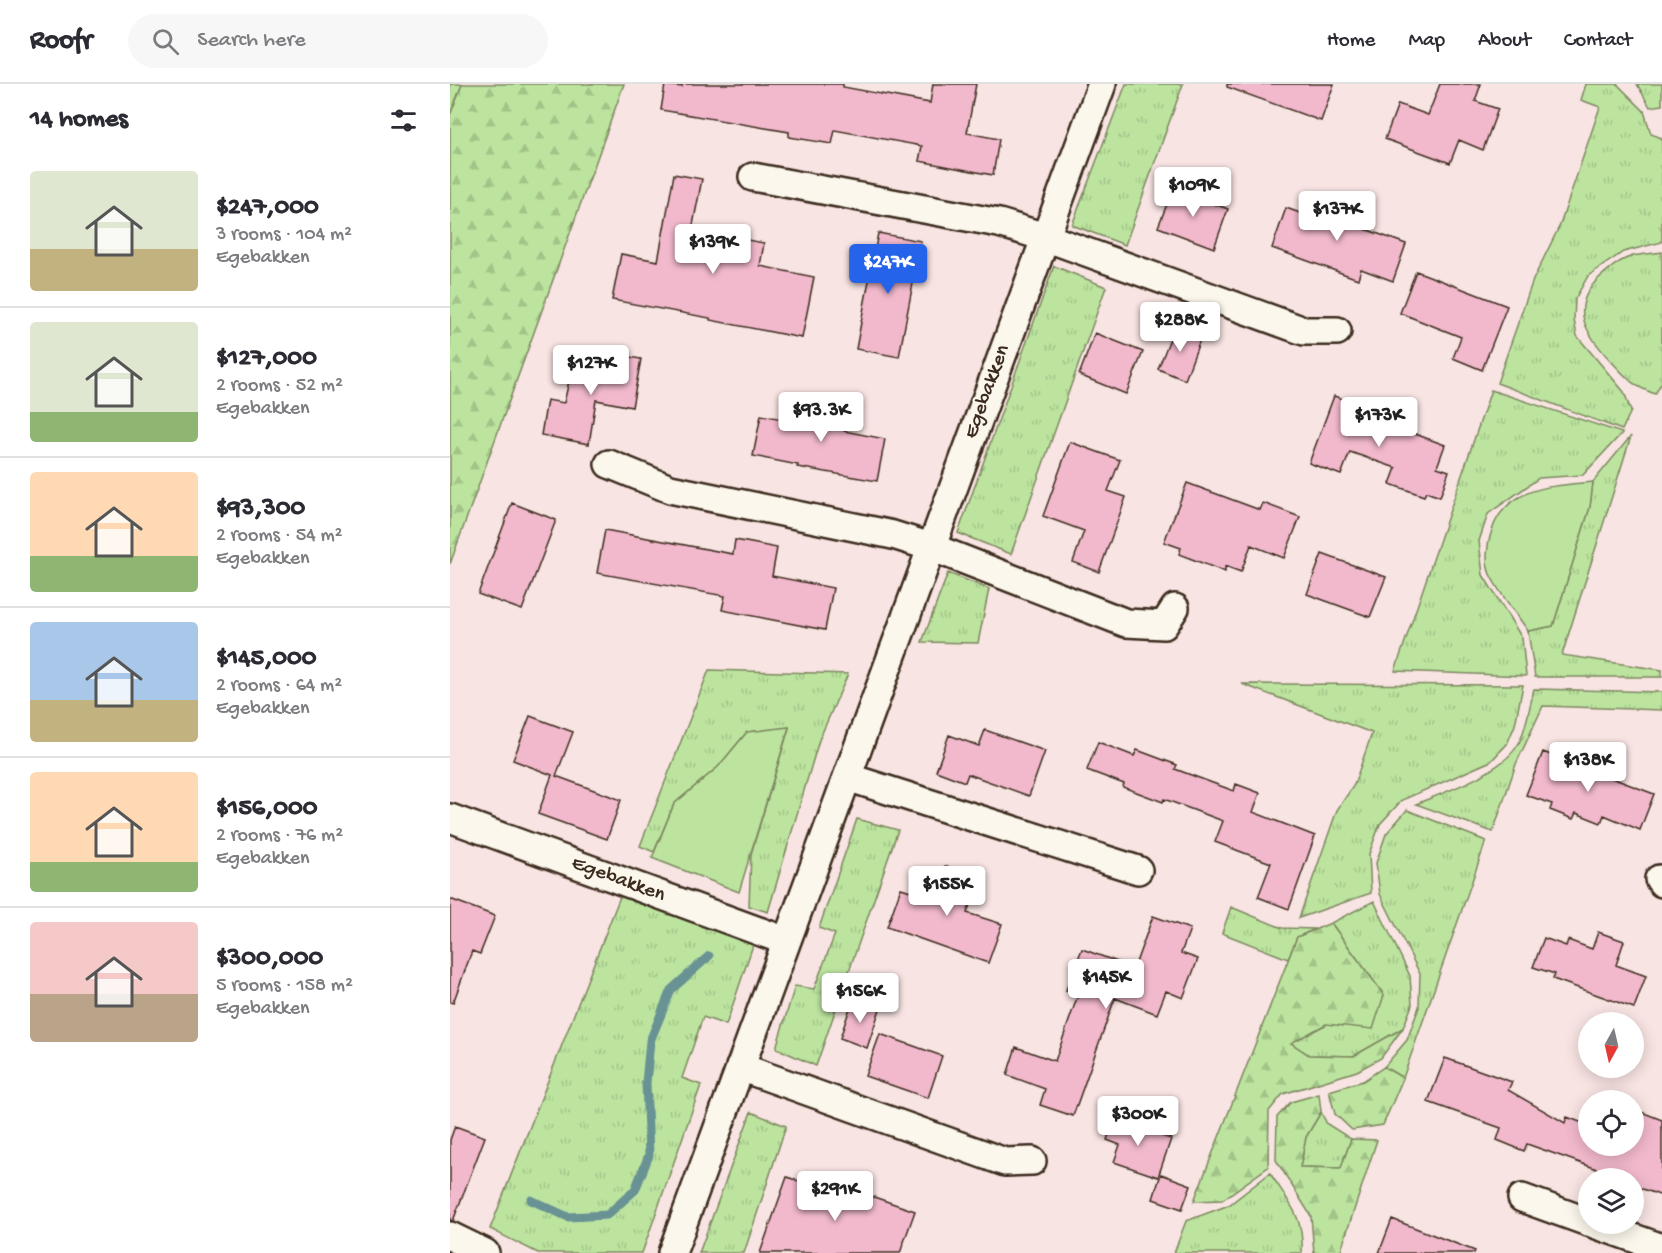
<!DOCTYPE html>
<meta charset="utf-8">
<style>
body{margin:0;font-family:"Gochi Hand",sans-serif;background:#f7f7f7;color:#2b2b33;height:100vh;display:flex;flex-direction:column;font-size:22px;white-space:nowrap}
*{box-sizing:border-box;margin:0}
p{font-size:20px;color:#7c7c81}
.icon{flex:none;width:33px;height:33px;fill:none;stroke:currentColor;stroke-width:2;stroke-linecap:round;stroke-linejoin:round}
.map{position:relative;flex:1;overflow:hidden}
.drawer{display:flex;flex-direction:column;background:#fff;width:450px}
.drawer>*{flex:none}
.needle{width:39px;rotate:188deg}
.tools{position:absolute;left:1128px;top:928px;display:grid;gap:12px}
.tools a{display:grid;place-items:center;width:66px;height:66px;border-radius:50%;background:#fff;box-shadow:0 3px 15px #0003;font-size:30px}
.price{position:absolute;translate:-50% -51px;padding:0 14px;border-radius:6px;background:#fff;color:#222;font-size:20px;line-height:39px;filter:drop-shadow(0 2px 3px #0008)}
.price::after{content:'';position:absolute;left:50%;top:36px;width:18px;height:14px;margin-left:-9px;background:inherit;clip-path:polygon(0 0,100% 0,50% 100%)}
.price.active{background:#2563eb;color:#fff}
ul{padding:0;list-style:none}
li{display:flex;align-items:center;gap:18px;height:150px;padding:0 30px}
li+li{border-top:2px solid #e1e1e2}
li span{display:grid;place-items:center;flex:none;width:168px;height:120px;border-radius:6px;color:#555}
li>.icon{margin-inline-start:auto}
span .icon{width:72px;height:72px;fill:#fffc;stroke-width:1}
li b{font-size:26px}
h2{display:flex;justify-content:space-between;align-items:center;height:72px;padding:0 30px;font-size:26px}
header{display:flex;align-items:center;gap:36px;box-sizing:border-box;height:84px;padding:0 30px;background:#fff;border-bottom:2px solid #e1e1e2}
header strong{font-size:28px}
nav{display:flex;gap:33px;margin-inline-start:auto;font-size:21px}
.search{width:420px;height:54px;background:#f7f7f7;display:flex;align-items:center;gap:15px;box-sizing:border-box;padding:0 21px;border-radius:33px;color:#7c7c81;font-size:22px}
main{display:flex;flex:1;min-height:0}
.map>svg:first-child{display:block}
.grass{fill:url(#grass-tufts);stroke:#7c875e;stroke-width:1.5}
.forest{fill:url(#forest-firs);stroke:#7c875e;stroke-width:1.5}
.park{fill:#bce49f;stroke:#7c875e;stroke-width:1.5}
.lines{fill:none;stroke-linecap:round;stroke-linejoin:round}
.stream{stroke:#699294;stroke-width:9}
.building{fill:#f2b9cc;stroke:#3b2a1e;stroke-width:1.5}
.minor-casing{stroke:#3b2a1e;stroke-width:32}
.minor{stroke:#fbf7ec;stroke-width:27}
.labels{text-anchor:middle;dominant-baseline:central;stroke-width:4.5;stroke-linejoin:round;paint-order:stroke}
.street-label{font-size:21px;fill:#3b2a1e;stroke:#fbf7ec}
</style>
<header>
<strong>Roofr</strong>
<div class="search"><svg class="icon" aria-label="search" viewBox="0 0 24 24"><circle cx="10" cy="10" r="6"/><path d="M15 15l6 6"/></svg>Search here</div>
<nav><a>Home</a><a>Map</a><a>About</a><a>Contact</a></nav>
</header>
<main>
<section class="drawer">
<h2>14 homes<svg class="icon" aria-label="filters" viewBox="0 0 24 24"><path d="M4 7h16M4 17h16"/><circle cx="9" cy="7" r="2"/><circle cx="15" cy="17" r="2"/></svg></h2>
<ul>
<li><span style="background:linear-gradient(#dfe7d0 65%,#c2b280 0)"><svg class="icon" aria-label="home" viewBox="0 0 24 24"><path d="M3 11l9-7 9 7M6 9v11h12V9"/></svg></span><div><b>$247,000</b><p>3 rooms · 104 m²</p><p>Egebakken</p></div></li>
<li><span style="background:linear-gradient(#dfe7d0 75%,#8fb573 0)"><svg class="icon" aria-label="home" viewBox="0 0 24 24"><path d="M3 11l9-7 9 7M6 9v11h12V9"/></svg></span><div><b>$127,000</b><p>2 rooms · 52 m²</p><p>Egebakken</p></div></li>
<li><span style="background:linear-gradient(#ffd9b3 70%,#8fb573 0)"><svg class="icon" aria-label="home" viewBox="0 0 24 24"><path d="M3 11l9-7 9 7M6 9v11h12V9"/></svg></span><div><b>$93,300</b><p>2 rooms · 54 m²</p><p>Egebakken</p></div></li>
<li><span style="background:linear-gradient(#a9c7e8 65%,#c2b280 0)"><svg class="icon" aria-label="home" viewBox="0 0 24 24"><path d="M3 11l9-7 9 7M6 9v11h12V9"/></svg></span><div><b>$145,000</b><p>2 rooms · 64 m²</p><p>Egebakken</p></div></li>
<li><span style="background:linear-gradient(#ffd9b3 75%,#8fb573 0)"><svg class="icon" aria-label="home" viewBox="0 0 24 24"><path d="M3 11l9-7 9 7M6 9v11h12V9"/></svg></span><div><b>$156,000</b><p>2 rooms · 76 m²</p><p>Egebakken</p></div></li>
<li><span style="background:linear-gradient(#f6c9c9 60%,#b9a48a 0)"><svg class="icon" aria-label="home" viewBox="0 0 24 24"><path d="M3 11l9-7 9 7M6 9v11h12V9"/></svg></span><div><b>$300,000</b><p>5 rooms · 158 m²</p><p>Egebakken</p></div></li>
</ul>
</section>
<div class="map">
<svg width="1212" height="1169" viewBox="0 0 1212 1169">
<defs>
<pattern id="grass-tufts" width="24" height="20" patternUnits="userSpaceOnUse" patternTransform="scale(1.5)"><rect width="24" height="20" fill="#bce49f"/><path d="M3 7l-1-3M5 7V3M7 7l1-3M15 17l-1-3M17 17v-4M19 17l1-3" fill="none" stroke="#a2c488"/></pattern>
<pattern id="forest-firs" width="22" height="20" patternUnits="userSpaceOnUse" patternTransform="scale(1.5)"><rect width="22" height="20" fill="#bce49f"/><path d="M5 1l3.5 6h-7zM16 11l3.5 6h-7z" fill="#a2c488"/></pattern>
</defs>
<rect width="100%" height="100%" fill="#f8e4e2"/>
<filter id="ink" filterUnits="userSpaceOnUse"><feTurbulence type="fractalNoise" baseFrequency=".0167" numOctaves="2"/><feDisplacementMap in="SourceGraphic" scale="12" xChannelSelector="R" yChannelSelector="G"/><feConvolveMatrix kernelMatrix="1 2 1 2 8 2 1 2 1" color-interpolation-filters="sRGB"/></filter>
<g filter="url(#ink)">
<path class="grass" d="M676,0H733L675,161L622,141Z
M1136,0H1167L1194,27L1201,50L1212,54V158L1173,168L1138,192L1125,215L1124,236L1127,252L1174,308L1181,327L1172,346L1047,299L1083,196L1110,141L1150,23L1131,16Z
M1187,0H1212V21L1200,23Z
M1212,168V298L1205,310C1181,301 1178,295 1161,277C1136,250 1118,224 1149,194C1158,186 1168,177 1180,173C1189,170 1202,170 1212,168Z
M604,182L656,203L561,470L508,449Z
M1041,306L1172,349L1133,391L1089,394L1038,430L1029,457L1033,491L1072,554L1076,592L945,587Z
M1181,352L1112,571L1212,586V593H1085L1078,547L1103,542L1140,423L1143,398Z
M498,489L539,505L528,559L472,558Z
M259,586L398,590L369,656L318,828L299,822L301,770L339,644L297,648L268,683L224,720L204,768L190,762Z
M792,600L1073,601L1065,641L1057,660L1041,677L952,716L930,740L919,770L921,809L849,834L887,726L904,701L922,649Z
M1084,605L1212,608V626L1093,622L1066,680L1043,748L966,720C995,708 1054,688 1069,659C1076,645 1080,621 1084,605Z
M957,726L1036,757L953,994L934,983L957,956L969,923L970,890L930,810L926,779L936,750Z
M407,735L448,746L366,982L326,964L345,902L364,905L385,850L369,844Z
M171,810L303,861L276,941L253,933L232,994L251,1001L192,1169H88L40,1145Z
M924,817L960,892L962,921L953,944L904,972L859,971L840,959L934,911L881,839Z
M781,823L832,844L865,845L847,853L838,875L772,849Z
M301,1028L336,1042L294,1169H249Z
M871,1028L877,1040L901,1055L891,1084L850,1083L856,1053Z
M820,1089C839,1119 854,1132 852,1169H724L736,1137L779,1121Z"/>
<path class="forest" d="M12,0H174L0,480V31Z
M881,839L934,911L923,945L876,940L841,959L859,971L904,972L953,944L931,974L907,987L833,1010L819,1027L818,1083L772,1116L744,1117L847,853Z
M934,983L953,994L933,1041L902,1046L885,1030L879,1007L913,997Z
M869,1010L871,1028L856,1053L850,1083L891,1084L901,1055L927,1056L890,1169H864L861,1132L826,1076L827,1033L841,1018Z"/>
<path class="park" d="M0,0H12L0,31Z
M1143,398L1140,423L1103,542L1078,547C1067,530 1048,508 1040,490C1035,479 1037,461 1041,449C1055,402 1102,402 1143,398Z
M339,643L289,808L202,774L224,720L268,683L297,648Z"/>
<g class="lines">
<path class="stream" d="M81,1116L118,1133L157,1131L185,1106L199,1071L196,999L200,957L221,906L259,872"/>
</g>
<path class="building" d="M232,0H393V3L480,19L483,0H526L517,49L549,55L543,91L469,77L472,62L385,46L382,60L339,53V48L211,26L215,1L232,3Z
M777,0H884L871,37L777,3Z
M990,0H1031L1025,17L1048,25L1033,66L1009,56L1000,79L935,55L948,20L978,31Z
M224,90L252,95L242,146L314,159L310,182L364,193L352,254L260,236V234L162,216L171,170L208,177Z
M723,105L778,125L764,164L708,143Z
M859,114L900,128L896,138L956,160L943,197L911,185L908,195L822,164L836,124L853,130Z
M428,149L471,157L449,273L406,265Z
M966,187L1057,222L1032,286L1003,274L1011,253L950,229Z
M725,242L751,253L735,296L708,285Z
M645,249L693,268L676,310L629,291Z
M158,269L191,275L182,323L146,316L139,360L91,351L97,316L114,319L124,275L156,280Z
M884,312L919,324L916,332L995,361L987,383L999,387L990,413L976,408L974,412L940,400L946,384L900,368L891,391L859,379Z
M360,314L399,321L394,347L435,355L427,397L347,383L348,381L303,372L311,331L355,339Z
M620,358L670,376L658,407L676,413L649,488L623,478L634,447L593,432Z
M737,399L810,426L813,419L850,433L834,474L801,461L791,488L775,482V488L729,470L731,464L714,458Z
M62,419L106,436L72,526L28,510Z
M155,446L283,470L285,456L327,464L322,492L383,504L375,546L272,526L275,512L147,489Z
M872,470L936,493L920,533L857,510Z
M80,632L123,648L106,692L171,716L157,755L88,730L102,691L63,676Z
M535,646L595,667L579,712L518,690L515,698L486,687L499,651L529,662Z
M648,658L684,672L687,666L727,681L725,685L784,707L786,700L810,709L803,728L865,752L839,825L808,813L821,779L765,758L773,737L714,715L713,718L673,703L674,700L637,686Z
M1093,668L1204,710L1190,746L1154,731L1151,739L1126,729L1123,735L1100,726L1102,720L1076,711Z
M495,782L530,793L517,829L552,840L538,879L437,843L451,804L483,814Z
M0,815L45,832L30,870L22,867L3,919L0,918Z
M703,832L740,845L731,869L748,875L733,914L716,907L707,930L665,914L623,1032L590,1021L595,1005L557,991L566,963L605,977L628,911L616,906L632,865L684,884Z
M1148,848L1174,857L1166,881L1196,892L1184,924L1103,895L1105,890L1083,883L1094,854L1116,862L1118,856L1142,865Z
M403,915L430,925L417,964L390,954Z
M430,950L492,972L478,1014L415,992Z
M995,974L1062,998L1058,1006L1115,1039L1117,1033L1138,1041V1062H1184V1025L1212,1036V1112L1184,1102V1095H1175L1077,1060L1074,1067L1047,1056L1051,1044L978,1018Z
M666,1031L693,1041L691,1045L721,1055L708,1093L664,1078L670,1061L657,1056Z
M5,1042L35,1053L3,1137L0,1136V1056Z
M711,1090L741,1101L732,1125L703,1115Z
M337,1093L374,1106L377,1097L465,1127L450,1169H310Z
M942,1135L1025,1167L1024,1169H929Z"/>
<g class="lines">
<defs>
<path id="minor" d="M303,93L549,139L595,153L854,247H887
M159,380L220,405L443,451L481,463L676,539L714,541L725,524
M397,693L688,786
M0,734L336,857
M1209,795L1212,799
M290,983L555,1078L582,1077
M1072,1114L1138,1138
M1144,1140L1212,1164
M0,1152L35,1169
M222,1169L652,0"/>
</defs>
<use href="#minor" class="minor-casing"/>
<use href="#minor" class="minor"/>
</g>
</g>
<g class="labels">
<g class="street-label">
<text transform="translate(538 308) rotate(-70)">Egebakken</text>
<text transform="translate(168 796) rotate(20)">Egebakken</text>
</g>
</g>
</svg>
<div class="tools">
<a><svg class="needle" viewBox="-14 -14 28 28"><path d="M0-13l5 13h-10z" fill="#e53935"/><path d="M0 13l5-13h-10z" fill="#7c7c81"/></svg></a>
<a><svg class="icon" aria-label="locate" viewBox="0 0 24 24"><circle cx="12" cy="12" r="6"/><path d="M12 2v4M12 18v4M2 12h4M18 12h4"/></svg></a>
<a><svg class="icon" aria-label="layers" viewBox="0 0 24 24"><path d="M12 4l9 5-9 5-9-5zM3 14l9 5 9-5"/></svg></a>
</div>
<b class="price" style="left:743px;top:134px">$109K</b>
<b class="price" style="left:887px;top:158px">$137K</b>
<b class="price" style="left:263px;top:191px">$139K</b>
<b class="price active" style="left:438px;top:211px">$247K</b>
<b class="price" style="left:730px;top:269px">$288K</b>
<b class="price" style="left:141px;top:312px">$127K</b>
<b class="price" style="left:371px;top:359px">$93.3K</b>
<b class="price" style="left:929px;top:364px">$173K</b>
<b class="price" style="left:1138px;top:709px">$138K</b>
<b class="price" style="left:497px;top:833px">$155K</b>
<b class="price" style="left:656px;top:926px">$145K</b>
<b class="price" style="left:410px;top:940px">$156K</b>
<b class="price" style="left:688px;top:1063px">$300K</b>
<b class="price" style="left:385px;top:1138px">$291K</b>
</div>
</main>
